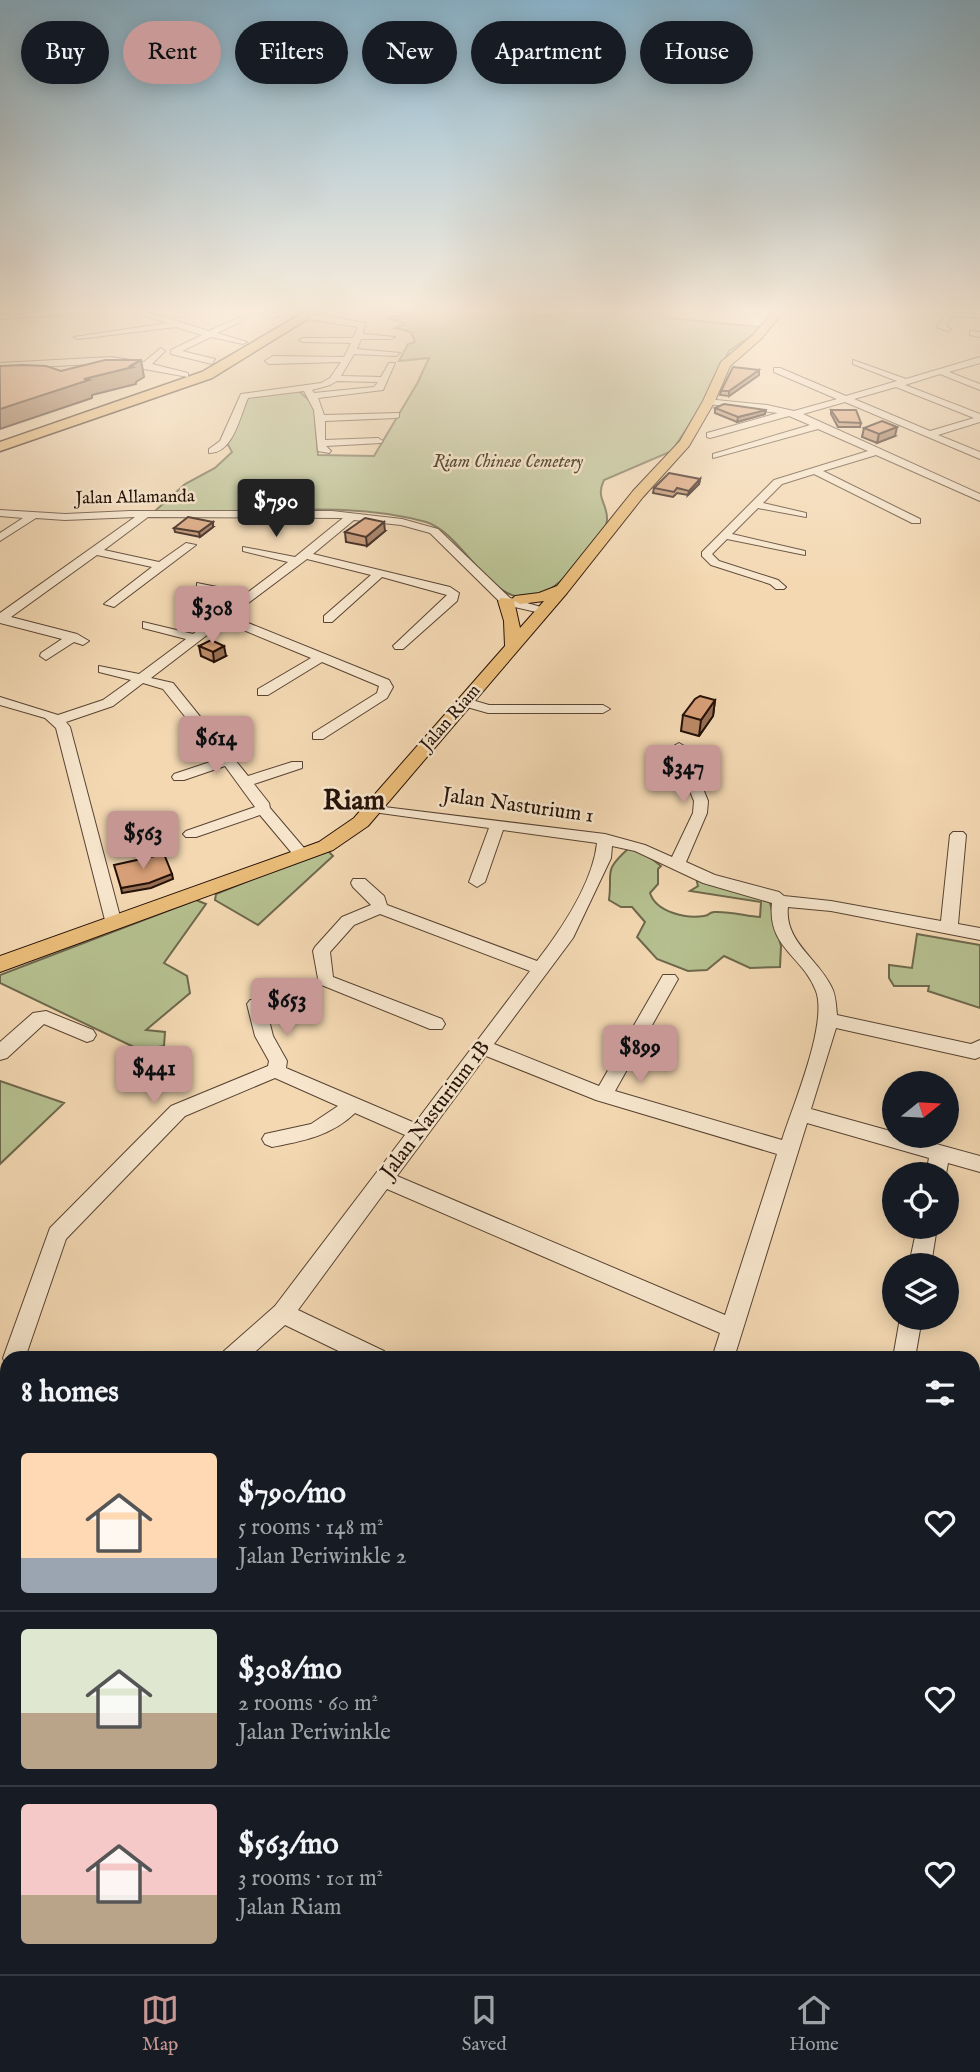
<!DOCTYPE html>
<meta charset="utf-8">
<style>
body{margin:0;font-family:"IM FELL English",serif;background:#20242c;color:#f1f3f6;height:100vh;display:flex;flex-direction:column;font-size:26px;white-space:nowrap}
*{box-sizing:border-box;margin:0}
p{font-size:23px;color:#9ea1a6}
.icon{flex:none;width:38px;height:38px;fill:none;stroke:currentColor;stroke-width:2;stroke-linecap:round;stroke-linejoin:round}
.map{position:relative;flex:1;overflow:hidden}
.panel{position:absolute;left:0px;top:1351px;width:980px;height:623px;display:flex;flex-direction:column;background:#171b24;border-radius:21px 21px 0 0;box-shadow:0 4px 18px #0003}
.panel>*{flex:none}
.banner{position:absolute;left:21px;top:21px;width:938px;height:63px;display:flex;gap:14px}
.needle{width:46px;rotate:72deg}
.buttons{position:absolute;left:882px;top:1071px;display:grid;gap:14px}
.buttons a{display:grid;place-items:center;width:77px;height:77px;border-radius:50%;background:#171b24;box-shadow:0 4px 18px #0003;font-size:35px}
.price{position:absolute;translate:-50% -60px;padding:0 16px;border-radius:7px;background:#c59692;color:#111;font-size:23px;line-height:46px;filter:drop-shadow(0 2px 4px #0008)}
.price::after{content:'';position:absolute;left:50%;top:42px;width:21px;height:16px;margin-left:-10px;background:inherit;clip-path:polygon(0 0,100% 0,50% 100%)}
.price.on{background:#222;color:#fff}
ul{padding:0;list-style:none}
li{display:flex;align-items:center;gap:21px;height:175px;padding:0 21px}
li+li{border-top:2px solid #363941}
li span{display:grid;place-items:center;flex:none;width:196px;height:140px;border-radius:7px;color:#555}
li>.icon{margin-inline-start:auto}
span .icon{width:84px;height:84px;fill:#fffc;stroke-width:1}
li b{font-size:30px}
h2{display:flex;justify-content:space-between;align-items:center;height:84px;padding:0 21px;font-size:30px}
.tag{padding:0 24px;border-radius:32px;background:#171b24;box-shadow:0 4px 18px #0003;font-size:24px;line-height:63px}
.tag.on{background:#c59692;color:#111}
.menu{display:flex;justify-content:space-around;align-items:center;height:98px;border-top:2px solid #363941;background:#171b24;font-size:19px;color:#9ea1a6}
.menu a{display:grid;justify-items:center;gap:4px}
.menu .on{color:#c59692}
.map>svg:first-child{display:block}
.green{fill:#b6c090;stroke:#6e684c;stroke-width:2}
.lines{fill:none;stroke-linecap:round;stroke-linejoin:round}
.minor-casing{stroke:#584332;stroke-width:2}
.major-casing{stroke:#251108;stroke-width:2}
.highway-casing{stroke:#251108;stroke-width:3}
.minor{fill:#f7e6cd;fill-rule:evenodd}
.major{fill:#eabc79;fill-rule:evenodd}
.highway{fill:#eabc79;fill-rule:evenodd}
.wall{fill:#ba8a67;stroke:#251108;stroke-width:2}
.shaded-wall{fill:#977054;stroke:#251108;stroke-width:2}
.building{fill:#d8a078;stroke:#251108;stroke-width:2}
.labels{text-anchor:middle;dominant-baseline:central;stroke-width:5;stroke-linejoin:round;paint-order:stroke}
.far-park-label{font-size:18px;font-style:italic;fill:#584e38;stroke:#f7e6cd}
.far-street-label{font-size:18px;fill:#251108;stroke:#f7e6cd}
.street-label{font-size:21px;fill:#251108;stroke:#f7e6cd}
.district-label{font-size:28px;font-weight:bold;fill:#251108;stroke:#f7e6cd}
</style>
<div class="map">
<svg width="980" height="1974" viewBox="0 0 980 1974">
<rect width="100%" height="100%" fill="#f3d8b2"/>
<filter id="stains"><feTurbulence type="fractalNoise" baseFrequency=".00286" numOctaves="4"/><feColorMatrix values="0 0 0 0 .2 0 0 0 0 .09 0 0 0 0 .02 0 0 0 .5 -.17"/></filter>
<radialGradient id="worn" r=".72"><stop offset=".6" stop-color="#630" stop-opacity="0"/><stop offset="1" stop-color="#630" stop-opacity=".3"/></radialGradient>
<path class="green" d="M399,310H474L549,316L565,310H645L667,318L760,327L754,334L729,351L702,405L672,451L604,480C595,499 608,503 607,520C605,540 561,585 542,594C493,616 466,534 426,522C369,506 310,509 251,511C219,512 187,511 155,511L185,484L215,468L232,452L227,443L244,398L299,391L314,405L318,455L374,456L418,382L429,358L399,361L408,344L415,342L411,332L395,328L404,325L401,322L386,318L410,314Z
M629,848L648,856L661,866L658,869V884L650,893C656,912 686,919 704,916C711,915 707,913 714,912C729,911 746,916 760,917L761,902L690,891L698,886L696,878L769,899L781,946L780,967L750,968L724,956L707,970L688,971L657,959L637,937L645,922L632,907H621L609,900C613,871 602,872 629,848Z
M328,851L333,856L258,925L215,900L216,894L305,858Z
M196,900L206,904L164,963L187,976L190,993L146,1030L165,1032L164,1046L140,1050L0,983V975Z
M917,934L980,945V1008L928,991L929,986H894L889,978V965L912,968Z
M0,1081L64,1103L0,1164Z"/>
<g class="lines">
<defs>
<path id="minor" d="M85,310H141L209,331L240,317L243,321L217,333L247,342L243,344L211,337L182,351L215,359L212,364L171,354V350L202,335L176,327L78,339L74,337L168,323L128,311L0,319V315Z
M183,310H194L181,317L174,315Z
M250,310L273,313L292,310L273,318Z
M904,310L980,314V318L952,316L946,326L951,329L947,331L937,327L945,315Z
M321,315L365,323L363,334L395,337L391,339H361L357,349L400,353L396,356L354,354L341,376L381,377L389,363H395L383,390L318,398L324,415L399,413V417L396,418L325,421V440L378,438L383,441L381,443L326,446L331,451L329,453L318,451L314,410L304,391L248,398C240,416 233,454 209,453V449L220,441L241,394L321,383L330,378L341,362L269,364L265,361L273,356L344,357L351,343L303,342L299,340L303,338H353L358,327L299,318ZM337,381L378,382L374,387L314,393L312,390L330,385Z
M970,331L980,332V337L970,335Z
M161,348L165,351L152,364L188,373V377L111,363L0,369V363L111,357L144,362Z
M980,357V363L949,372L980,384V390L940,374L905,385L980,414V422L938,435L980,452V459L845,402L803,414L980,494V501L876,455L823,471L920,519V523H912L814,474L782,484L763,503L806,513V517L758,508L732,534L805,551V555L727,539L712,554L719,561L778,580L786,587L784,589H776L770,584L711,565L702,556V552L774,480L868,451L818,429L713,458V454L810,425L789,416L710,438L707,437V433L778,413L709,404L706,403V399L767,405L794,411L837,399L774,372V368H780L846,396L897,381L853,364V360L906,379ZM896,387L974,418L930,431L854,399Z
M0,510L65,514L130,511H332L402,519L438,529L510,598L551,610L545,614L502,604L430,533L401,525L354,520L313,554L450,587L459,593L457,601L403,649H395L393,646L447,595L382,577L332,622H324V616L371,575L307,559L231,616L389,680L393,687L387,698L323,739H313V733L377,693L379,686L322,662L268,695H258V689L311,658L224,622L151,678L173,683L248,776L292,762H302V768L254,784L269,803L270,808L310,855L302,860L296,858L260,815L196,837H186L183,834L186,831L255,807L225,766L184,780H174L172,777L174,774L219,759L163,689L143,683L113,706L66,722L70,727L122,924L114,929L106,924L56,728L45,718L0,705V697L58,715L103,700L131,680L99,672V666L139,674L186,639L143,628V622L193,634L240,598L197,587V583L247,593L288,562L243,551V547L295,557L343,518L148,517L104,550L159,562L186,543L196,545L114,607L104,604L152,567L97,555L11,617L77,634L89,641L83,645L74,642L46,660L40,656L41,653L62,639L0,623V613L135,517L65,520L36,518L0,541V533L23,518L0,516Z
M465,698L489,705H603L610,709L603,713H488L460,705L458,702Z
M679,743L686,747L708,801L707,813L686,862L715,875L779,892L784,896L831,901L941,921L950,835L953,832H963L966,835L958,924L980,928V940L831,911L788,907C784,942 819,959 832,988C836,996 836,1006 837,1015L971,1044L980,1040V1057L975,1059L836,1028L811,1109L894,1132V1136H907L980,1156V1172L948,1163L946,1174H926L929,1158L807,1123L734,1358H712L720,1333L387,1189L298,1310L384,1351L387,1358H353L285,1325L248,1358H221L224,1351L275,1306L405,1135L355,1113C331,1136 303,1141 272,1147L265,1144L262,1139L265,1134L311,1124L338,1106L275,1078L185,1116L66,1239L25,1358H7L6,1365L3,1358L50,1228L171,1106L268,1066L269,1061L255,1036L247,1004L250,1000H262L265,1004L273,1036L287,1061L286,1068L415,1123L530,971L380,914L354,925L330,952L333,977L442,1019L445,1024L442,1029H430L319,984L313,951L315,947L342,917L371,905L353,887L351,883L353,879H365L384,896L387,905L537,961C561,930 593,882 597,843L503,830L485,882L477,887L469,882L489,828L373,812L368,811L366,808L368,805L605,834L645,845L672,857L693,813L694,801L672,747ZM612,846L635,851L703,883L772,903C767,948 803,956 816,991C828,1024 793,1105 782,1140L615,1091L678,979L675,975H663L599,1086L494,1044L573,938L611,858ZM486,1056L596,1100L777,1154L725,1315L397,1176Z
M46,1011L93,1030L96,1035L93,1040L87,1042L44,1024L7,1058L0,1060V1042L33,1013Z
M917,1227H937L931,1265H909Z
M900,1318H922L915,1358H893Z
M7,1385V1494L5,1495L0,1493V1388Z
M111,1967H143L145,1974H113Z
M179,1967H218L215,1974H176Z
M383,1967H415L416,1974H384Z
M643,1967H680L677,1974H642Z"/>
<path id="major" d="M775,310H785L761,339L730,366L715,401L689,446L643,497L567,593L368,826L333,850L0,972V956L319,842L354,818L505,646L504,621L498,601L501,598L512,599L515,596L539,593L557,586L633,491L680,441L703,401L721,362L753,335ZM514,601L520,604L544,601L520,628Z
M0,1794L7,1797V1854L0,1851Z
M17,1967H59L60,1974H18Z"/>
<path id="highway" d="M308,310H322L212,378L0,451V442L202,372Z"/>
</defs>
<use href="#minor" class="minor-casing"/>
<use href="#major" class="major-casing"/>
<use href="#highway" class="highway-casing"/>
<use href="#minor" class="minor"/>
<use href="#major" class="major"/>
<use href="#highway" class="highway"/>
</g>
<path class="wall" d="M759,375L729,396L720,395L721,391Z
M715,408L765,414L737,422L715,413Z
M831,410L861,423L860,427H838L831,414Z
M864,428L895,436L877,443L862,437Z
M700,479L699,484L688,495L677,493L673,497L653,493L654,488Z
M213,527L200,537L175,532L174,528Z
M385,531L367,546L346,542L345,532Z
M199,646L226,656L214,662L201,656Z
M715,700L713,716L699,736L681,731L683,715Z"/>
<path class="shaded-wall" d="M141,360L144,377L136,382V384L92,395V398L0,429V409L84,379L130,366Z
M759,370V375L729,396V391Z
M766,410L765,414L737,422L738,417Z
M897,427L895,436L877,443L879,434Z
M700,479L699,484L688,495L689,491Z
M213,522V527L200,537L199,532Z
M384,522L385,531L367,546L366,537Z
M224,646L226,656L214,662L213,652Z
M715,700L713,716L699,736L701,720Z
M172,874L173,879L151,888L122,893L121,888Z"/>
<path class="building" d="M105,360H141L130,366L133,367L84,379L89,380L0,409V366L23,365L46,366L61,371Z
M733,367L759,370L729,391H721Z
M724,404L766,410L738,417L715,408Z
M831,410H856L861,423L839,422Z
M882,421L897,427L879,434L864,428Z
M669,473L700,479L689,491L677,488L674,492L654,488Z
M188,517L213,522L199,532L174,528Z
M365,518L384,522L366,537L345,532Z
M211,640L224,646L213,652L199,646Z
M700,696L715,700L701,720L683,715L695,699Z
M164,854L172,874L149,883L121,888L114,865Z"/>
<linearGradient id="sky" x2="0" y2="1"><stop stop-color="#89b6d0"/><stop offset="0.53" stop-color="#faeddc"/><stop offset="1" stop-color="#faeddc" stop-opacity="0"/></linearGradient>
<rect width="980" height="586" fill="url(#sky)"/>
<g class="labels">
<g class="far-park-label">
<text x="508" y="462">Riam Chinese Cemetery</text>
</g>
<g class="far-street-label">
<text transform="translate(135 498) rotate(-1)">Jalan Allamanda</text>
<text transform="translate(451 718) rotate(-49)">Jalan Riam</text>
</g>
<g class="street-label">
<text transform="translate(518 806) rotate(8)">Jalan Nasturium 1</text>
<text transform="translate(436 1110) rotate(-53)">Jalan Nasturium 1B</text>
</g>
<g class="district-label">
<text x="354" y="801">Riam</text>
</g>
</g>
<rect width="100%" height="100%" filter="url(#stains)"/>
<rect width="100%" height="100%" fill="url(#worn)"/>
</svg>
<div class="buttons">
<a><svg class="needle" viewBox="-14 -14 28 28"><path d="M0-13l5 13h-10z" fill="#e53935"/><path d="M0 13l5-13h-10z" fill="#9ea1a6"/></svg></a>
<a><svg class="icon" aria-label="locate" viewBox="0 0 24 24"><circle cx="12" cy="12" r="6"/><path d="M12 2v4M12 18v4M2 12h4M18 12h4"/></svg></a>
<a><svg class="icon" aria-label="layers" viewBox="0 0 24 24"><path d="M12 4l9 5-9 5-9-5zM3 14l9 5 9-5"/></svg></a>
</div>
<b class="price on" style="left:276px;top:539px">$790</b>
<b class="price" style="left:212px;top:646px">$308</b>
<b class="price" style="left:216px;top:776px">$614</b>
<b class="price" style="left:683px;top:805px">$347</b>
<b class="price" style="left:143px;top:871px">$563</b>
<b class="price" style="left:287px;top:1038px">$653</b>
<b class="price" style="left:640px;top:1085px">$899</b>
<b class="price" style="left:154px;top:1106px">$441</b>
<div class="banner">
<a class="tag">Buy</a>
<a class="tag on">Rent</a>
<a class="tag">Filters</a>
<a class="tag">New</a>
<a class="tag">Apartment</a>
<a class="tag">House</a>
</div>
<section class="panel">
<h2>8 homes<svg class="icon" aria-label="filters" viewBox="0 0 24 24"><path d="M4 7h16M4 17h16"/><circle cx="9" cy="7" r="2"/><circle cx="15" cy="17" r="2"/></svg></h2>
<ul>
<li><span style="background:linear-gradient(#ffd9b3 75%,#9aa5b1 0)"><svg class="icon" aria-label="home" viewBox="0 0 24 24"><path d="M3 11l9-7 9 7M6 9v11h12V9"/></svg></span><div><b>$790/mo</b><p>5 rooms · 148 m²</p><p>Jalan Periwinkle 2</p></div><svg class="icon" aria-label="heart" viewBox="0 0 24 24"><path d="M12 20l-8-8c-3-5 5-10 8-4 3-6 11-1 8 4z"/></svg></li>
<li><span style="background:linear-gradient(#dfe7d0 60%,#b9a48a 0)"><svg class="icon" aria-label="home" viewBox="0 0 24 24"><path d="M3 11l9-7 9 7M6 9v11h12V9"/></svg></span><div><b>$308/mo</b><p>2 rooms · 60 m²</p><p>Jalan Periwinkle</p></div><svg class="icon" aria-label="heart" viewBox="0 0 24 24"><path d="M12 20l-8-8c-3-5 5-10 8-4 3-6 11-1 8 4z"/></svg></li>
<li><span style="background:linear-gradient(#f6c9c9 65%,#b9a48a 0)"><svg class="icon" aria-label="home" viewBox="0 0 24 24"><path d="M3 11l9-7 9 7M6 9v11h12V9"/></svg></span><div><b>$563/mo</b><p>3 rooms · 101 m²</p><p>Jalan Riam</p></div><svg class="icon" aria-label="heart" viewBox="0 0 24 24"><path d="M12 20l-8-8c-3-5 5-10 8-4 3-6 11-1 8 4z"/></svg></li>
</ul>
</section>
</div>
<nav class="menu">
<a class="on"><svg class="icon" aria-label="map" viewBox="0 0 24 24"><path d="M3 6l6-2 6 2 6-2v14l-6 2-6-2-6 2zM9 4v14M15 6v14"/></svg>Map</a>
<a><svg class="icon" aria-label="saved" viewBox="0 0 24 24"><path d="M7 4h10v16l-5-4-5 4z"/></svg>Saved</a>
<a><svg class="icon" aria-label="home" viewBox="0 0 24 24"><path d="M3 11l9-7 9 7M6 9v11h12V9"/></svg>Home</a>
</nav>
